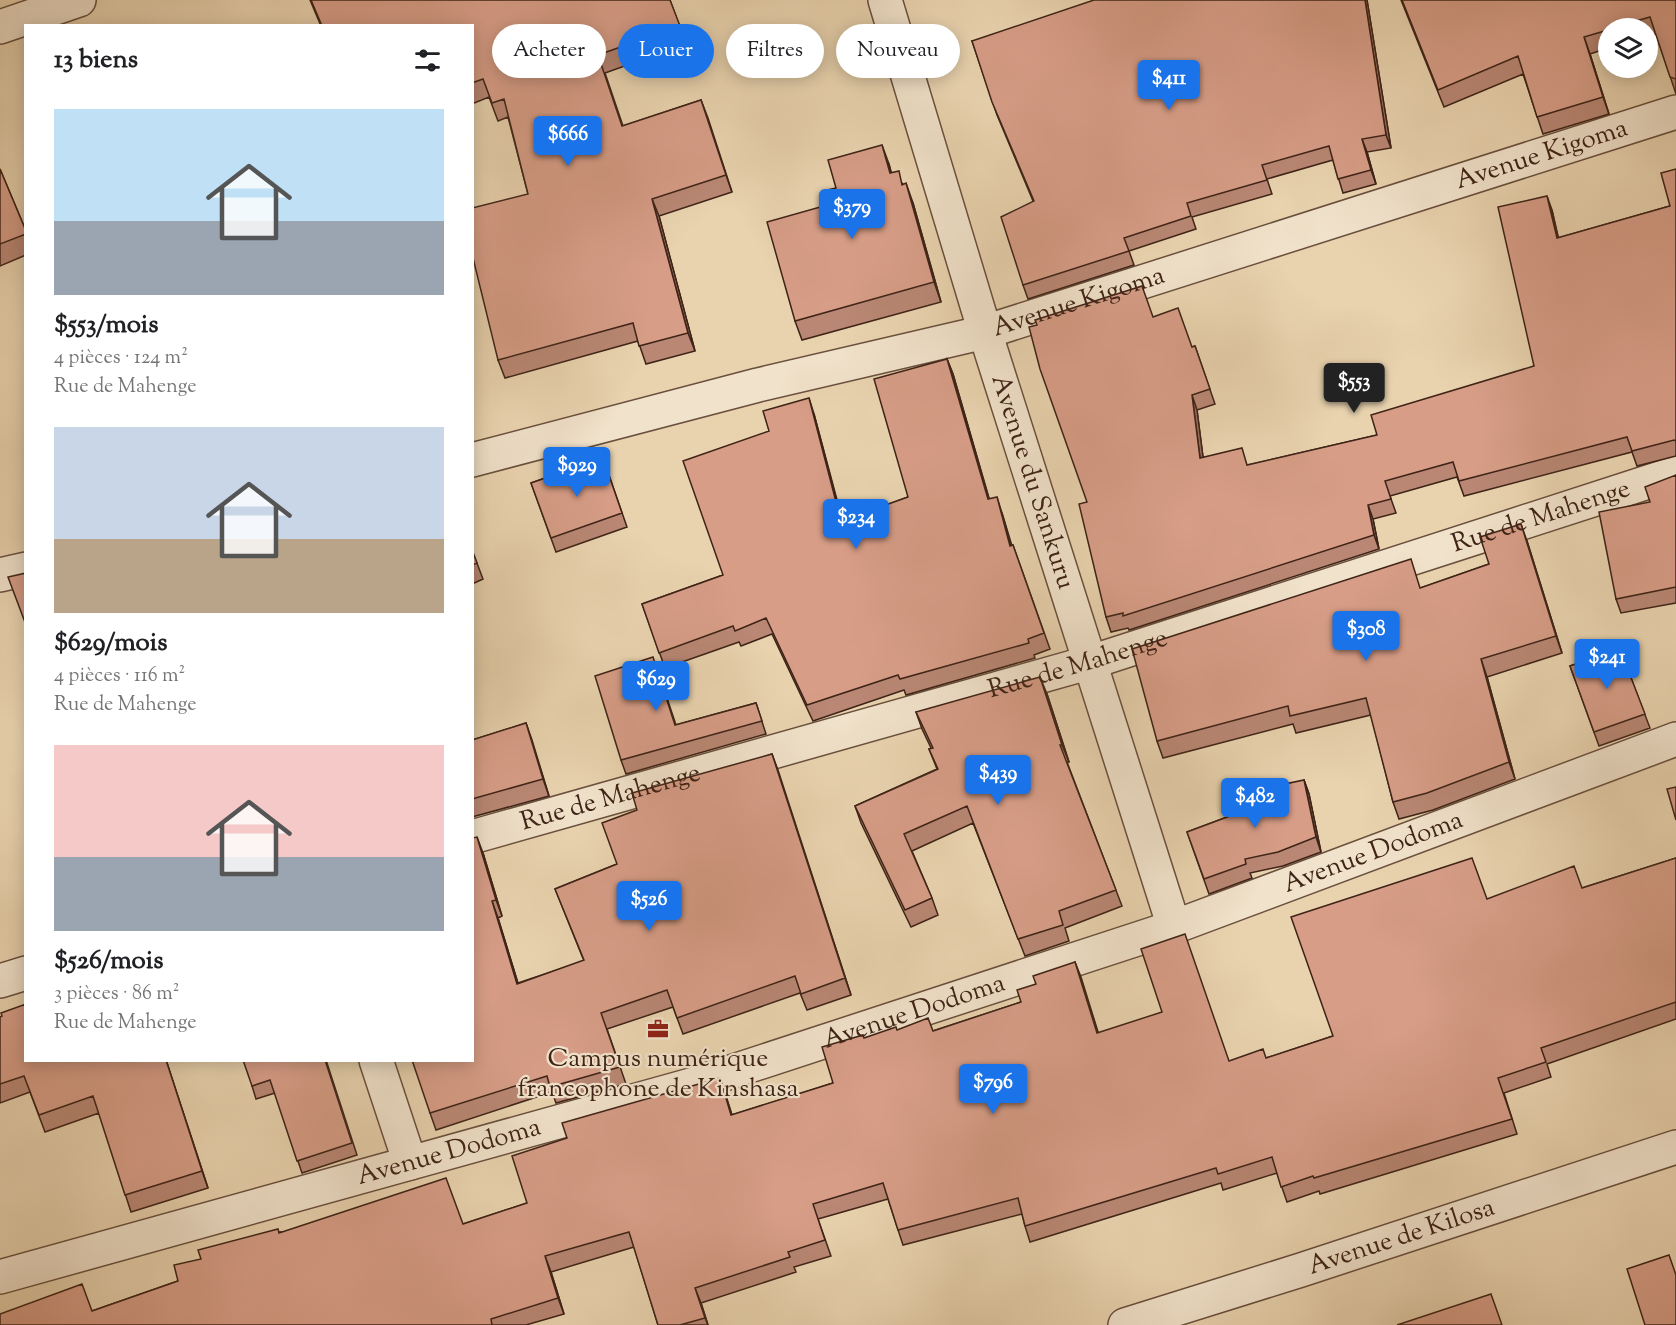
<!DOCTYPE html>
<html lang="fr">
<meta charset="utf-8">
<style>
body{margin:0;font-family:"Sorts Mill Goudy",serif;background:#f2f2f2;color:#202124;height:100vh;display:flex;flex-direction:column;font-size:22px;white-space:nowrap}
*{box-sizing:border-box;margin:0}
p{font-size:20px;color:#757577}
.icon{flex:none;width:33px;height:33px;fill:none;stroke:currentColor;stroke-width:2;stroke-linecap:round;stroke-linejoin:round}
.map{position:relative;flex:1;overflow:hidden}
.side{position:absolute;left:24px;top:24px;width:450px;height:1038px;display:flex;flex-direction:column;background:#fff;border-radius:0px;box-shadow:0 3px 15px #0003}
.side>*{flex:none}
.hud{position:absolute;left:492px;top:24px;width:570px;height:54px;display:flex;gap:12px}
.tools{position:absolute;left:1598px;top:18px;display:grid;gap:12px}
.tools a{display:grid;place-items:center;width:60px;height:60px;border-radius:50%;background:#fff;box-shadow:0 3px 15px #0003;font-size:30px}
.price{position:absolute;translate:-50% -51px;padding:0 14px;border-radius:6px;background:#1a73e8;color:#fff;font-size:20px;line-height:39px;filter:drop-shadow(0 2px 3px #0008)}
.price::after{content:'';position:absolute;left:50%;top:36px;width:18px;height:14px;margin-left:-9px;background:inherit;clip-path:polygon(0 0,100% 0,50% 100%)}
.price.current{background:#222;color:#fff}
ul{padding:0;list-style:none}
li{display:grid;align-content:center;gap:12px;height:318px;padding:0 30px}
li span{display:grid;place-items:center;height:186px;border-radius:0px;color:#555}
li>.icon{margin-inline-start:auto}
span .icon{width:108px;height:108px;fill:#fffc;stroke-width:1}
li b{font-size:26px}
h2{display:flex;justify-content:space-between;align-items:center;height:72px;padding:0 30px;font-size:26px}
.pill{padding:0 21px;border-radius:27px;background:#fff;box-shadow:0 3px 15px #0003;font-size:21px;line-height:54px}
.pill.current{background:#1a73e8;color:#fff}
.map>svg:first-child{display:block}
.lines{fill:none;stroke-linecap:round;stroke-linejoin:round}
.street-casing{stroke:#694f3d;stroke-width:36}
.street{stroke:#f1e2cb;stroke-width:33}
.wall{fill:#b98774;stroke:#3e2317;stroke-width:1.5}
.shaded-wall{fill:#966e5e;stroke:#3e2317;stroke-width:1.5}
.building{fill:#d79d87;stroke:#3e2317;stroke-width:1.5}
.labels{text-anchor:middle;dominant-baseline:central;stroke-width:4.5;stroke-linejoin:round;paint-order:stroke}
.street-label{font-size:26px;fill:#3e2317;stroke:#f1e2cb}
.poi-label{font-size:26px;fill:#3e2317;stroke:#f1e2cb}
</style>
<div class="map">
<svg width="1676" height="1325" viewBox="0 0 1676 1325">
<rect width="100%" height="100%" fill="#e9d3af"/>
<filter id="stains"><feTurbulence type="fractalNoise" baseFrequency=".00333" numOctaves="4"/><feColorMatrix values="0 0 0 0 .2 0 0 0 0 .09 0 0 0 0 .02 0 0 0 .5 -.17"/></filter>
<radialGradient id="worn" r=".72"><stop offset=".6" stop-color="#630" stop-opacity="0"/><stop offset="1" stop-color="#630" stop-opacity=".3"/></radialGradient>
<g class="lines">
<defs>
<g id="street">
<path id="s1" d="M885,0L985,332L1174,927"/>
<path d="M0,27L79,0"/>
<path id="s2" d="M472,460L758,385L985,332L1676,112"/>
<path d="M0,575L26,569"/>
<path id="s3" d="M472,837L1091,662L1676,473"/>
<path d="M0,981L26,973"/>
<path d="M376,1060L410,1163"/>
<path id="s4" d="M0,1277L691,1085L1174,927L1676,739"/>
<path id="s5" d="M1125,1325L1301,1270L1676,1147"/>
</g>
</defs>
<use href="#street" class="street-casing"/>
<use href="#street" class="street"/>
</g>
<path class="wall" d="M310,0H670L686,44L605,73L623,126L701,100L732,192L659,216L695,351L646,364L638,341L505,378L498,360L528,194L508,117L498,121L489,97L472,104V26H321Z
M1367,0L1391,148L1367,152L1376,184L1343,193L1333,160L1267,179L1272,194L1192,217L1196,229L1129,251L1134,265L1028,299L1023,285L1033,201L997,115L972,41Z
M1401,0H1676V94L1656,34L1647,37V28H1608V48L1590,54L1609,114L1543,134L1523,74L1444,107Z
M889,164L891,173L903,184L913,203L941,302L802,340L795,321L836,188Z
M0,169L26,231V255L0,266Z
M1676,169V456L1637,466L1632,452L1464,496L1457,477L1390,496L1396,513L1373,519L1379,549L1129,630L1128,628L1111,632L1106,617L1087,502L1153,317L1192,347L1195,346L1215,404L1197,410L1203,457L1248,465L1377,435L1534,366L1552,210L1558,238L1670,206Z
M947,359L953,374L989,499L1002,513L1012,546L1013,545L1050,649L1034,655L1035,658L906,695L904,690L813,721L772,634L741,646L739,642L665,668L642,604L723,575L769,431L814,414L842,521L908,497Z
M603,458L627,527L556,552L531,483Z
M1676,475V603L1621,613L1616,599L1650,502Z
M1527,541L1562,653L1487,677L1515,779L1433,810L1399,819L1393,802L1371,715L1296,733L1293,724L1163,758L1157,741L1421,588L1489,564Z
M472,550L483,579L472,584Z
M1620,649L1650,728L1599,746L1570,666Z
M658,671L676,725L756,703L766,734L626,774L621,760Z
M1047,694L1069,762H1067L1122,906L1065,928L1069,941L1025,956L973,823L912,851L932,898L938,915L911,927L861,823L855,806L937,769L929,749L931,748L922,729L916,712Z
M526,723L549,796L472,817V740Z
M772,754L851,995L807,1010L800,993L683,1034L673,1007L607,1029L626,1084L556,1103L552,1092L436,1130L430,1113L472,1060L483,853L502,916L498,918L518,983L584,961L555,889L617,864L637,810Z
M1304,780L1309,794L1321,852L1283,866L1250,873L1252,878L1209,894L1187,832L1246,810Z
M1676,858V1019L1547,1064L1551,1077L1504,1093L1517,1134L1320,1194L1319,1191L1287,1202L1277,1173L1223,1190L1221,1183L1030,1242L1025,1226L1022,1214L903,1245L888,1199L818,1219L831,1256L794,1267L796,1272L701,1303L708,1325H658L634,1247L551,1272L564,1314L526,1325H0L92,1311L178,1281L201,1259L279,1232L463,1224L527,1203L725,1093L732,1115L833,1083L865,1038L897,1030L933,1031L1021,1002L1036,984L1075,962L1098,1033L1229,1061L1266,1058L1333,1036L1487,899L1582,888Z
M0,1017L26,1060H166L208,1188L131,1212L99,1113L45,1132L30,1092L0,1103Z
M326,1060L357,1155L302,1173L275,1093L256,1099L252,1086Z"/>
<path class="shaded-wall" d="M1365,0H1367L1391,148L1386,135Z
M1584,37L1590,54L1609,114L1603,97Z
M701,100L708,118L732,192L726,175Z
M1362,139L1367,152L1376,184L1371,170Z
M882,145L889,164L897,193L890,173Z
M906,183L913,203L941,302L934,282Z
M1547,196L1552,210L1562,253L1557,238Z
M652,199L659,216L695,351L688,333Z
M947,359L953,374L994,515L988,499Z
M1192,395L1197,410L1205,473L1200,458Z
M809,398L814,414L847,537L841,521Z
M997,497L1002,513L1016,562L1010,546Z
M1368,505L1373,519L1379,549L1374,535Z
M1521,524L1527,541L1562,653L1556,636Z
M1481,659L1487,677L1515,779L1509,762Z
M1040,677L1047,694L1069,762L1062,745Z
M526,723L532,740L549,796L543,779Z
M772,754L778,770L851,995L845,978Z
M1304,780L1309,794L1321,852L1316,837Z
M477,837L483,853L502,916L496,900Z
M492,901L498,918L523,1000L517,984Z
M1075,962L1081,977L1103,1048L1097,1033Z
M166,1060L208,1188L202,1171Z
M720,1078L725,1093L737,1131L731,1115Z
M545,1256L551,1272L564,1314L558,1298Z
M695,1288L701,1303L708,1325L705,1318Z"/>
<path class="building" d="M311,0H670L680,26L598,55L622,126L701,100L726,175L652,199L688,333L639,346L633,323L498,360L472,254V208L528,194L504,99L492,103L483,79L472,83V26H322Z
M1094,0H1365L1386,135L1362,139L1371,170L1338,179L1329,146L1262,165L1267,180L1187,203L1191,216L1124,238L1129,251L1023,285L1001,217L1034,201L992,102L972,41Z
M1402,0H1676V79L1670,77L1650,17L1612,28H1608V30L1584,37L1603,97L1537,117L1518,56L1438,90Z
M882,145L890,173L899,171L902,185L906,183L934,282L795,321L767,222L831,204L827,190L836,188L828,160Z
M0,169L26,231V234L0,244Z
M1676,169V441L1674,440L1632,451L1627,437L1459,481L1453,462L1385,481L1391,499L1368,505L1374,535L1123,616V613L1106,617L1079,504L1087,502L1040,369L1029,327L1037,325L1035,320L1142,286L1153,317L1178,308L1192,347L1195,346L1210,389L1192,395L1200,458L1242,448L1247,465L1377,435L1371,415L1534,366L1498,207L1547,196L1557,238L1670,206L1661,173Z
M947,359L988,499L997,497L1010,546L1013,545L1044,633L1028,639L1029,643L900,679L898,675L807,705L766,618L735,631L733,626L659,653L642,604L723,575L683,461L769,431L763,411L809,398L841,521L908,497L874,379Z
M603,458L622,513L551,538L531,483Z
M1676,475V587L1616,599L1599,512L1650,502L1645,487Z
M1521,524L1556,636L1481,659L1509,762L1427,793L1393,802L1366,698L1290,716L1288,706L1157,741L1132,649L1411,559L1420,588L1489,564L1480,537Z
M472,550L477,563L472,565Z
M26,573V625L8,577Z
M1620,649L1645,714L1594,732L1570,666Z
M653,657L675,725L756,703L762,721L621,760L595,676Z
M1040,677L1062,745H1060L1116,890L1059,911L1063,925L1018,939L967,806L904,834L932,898L905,910L855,806L938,769L929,749L933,748L916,712Z
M526,723L543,779L472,799V740Z
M772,754L845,978L801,994L795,976L677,1018L667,990L601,1013L620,1067L550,1087L547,1076L430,1113L412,1060H472V838L477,837L496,900L492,901L517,984L584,960L555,889L617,864L602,823L637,810L632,793Z
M1304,780L1316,837L1278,852L1245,859L1246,864L1204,879L1187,832L1246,810L1242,793Z
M1676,787V820L1667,789Z
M1472,858L1487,899L1574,866L1582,888L1676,858V1002L1541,1048L1546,1062L1498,1078L1512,1119L1314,1178L1313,1176L1281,1187L1272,1157L1218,1174L1216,1168L1025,1226L1018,1198L898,1230L883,1183L813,1204L825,1240L788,1252L790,1257L695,1288L705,1318L680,1325H658L629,1232L545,1256L558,1298L491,1319L492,1325H0V1314L82,1284L92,1311L178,1281L174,1265L201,1259L198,1250L278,1229L279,1233L446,1178L463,1224L527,1203L512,1156L567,1138L562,1123L720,1078L731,1115L833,1083L822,1047L863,1035L864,1038L896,1027L897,1030L928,1018L933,1031L1021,1002L1017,990L1036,984L1033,976L1075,962L1097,1033L1162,1012L1141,949L1185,934L1229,1061L1263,1049L1266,1058L1333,1036L1291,917Z
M26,1004V1060H166L202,1171L125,1195L93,1096L39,1115L24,1076L0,1084V1017L2,1016L1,1013Z
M243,1060H325L352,1143L297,1161L270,1080L252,1086Z
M1669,1255L1676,1275V1325H1645L1627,1269Z
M1491,1294L1502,1325H1397Z"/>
<defs>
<symbol id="office-bare" viewBox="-9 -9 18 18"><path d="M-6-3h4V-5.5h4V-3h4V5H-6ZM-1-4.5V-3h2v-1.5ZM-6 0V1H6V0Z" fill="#8f2418" stroke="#f1e2cb" stroke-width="2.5" paint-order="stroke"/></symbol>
</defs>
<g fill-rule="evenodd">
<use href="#office-bare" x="643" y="1014" width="30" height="30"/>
</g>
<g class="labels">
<g class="street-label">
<text stroke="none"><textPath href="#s2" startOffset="1113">Avenue Kigoma</textPath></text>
<text stroke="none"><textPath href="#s2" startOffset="627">Avenue Kigoma</textPath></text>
<text stroke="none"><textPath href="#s1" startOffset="504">Avenue du Sankuru</textPath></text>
<text stroke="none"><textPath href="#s3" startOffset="1116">Rue de Mahenge</textPath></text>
<text stroke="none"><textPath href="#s3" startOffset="630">Rue de Mahenge</textPath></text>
<text stroke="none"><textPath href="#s3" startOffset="144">Rue de Mahenge</textPath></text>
<text stroke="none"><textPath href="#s4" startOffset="1438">Avenue Dodoma</textPath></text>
<text stroke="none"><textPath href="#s4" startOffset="952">Avenue Dodoma</textPath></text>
<text stroke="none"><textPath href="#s4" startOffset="466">Avenue Dodoma</textPath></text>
<text stroke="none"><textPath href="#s5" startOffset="290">Avenue de Kilosa</textPath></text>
</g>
<g class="poi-label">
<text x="658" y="1059">Campus numérique<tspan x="658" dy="30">francophone de Kinshasa</tspan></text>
</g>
</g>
<rect width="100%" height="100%" filter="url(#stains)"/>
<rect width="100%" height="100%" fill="url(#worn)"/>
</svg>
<div class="tools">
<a><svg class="icon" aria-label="layers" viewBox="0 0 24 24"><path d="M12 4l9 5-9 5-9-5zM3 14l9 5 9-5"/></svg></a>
</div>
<b class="price" style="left:1169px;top:111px">$411</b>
<b class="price" style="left:568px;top:167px">$666</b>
<b class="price" style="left:852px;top:240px">$379</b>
<b class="price current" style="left:1354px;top:414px">$553</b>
<b class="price" style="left:577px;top:498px">$929</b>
<b class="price" style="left:856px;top:550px">$234</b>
<b class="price" style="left:1366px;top:662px">$308</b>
<b class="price" style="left:1607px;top:690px">$241</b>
<b class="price" style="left:656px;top:712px">$629</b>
<b class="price" style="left:998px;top:806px">$439</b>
<b class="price" style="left:1255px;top:829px">$482</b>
<b class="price" style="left:649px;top:932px">$526</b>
<b class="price" style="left:993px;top:1115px">$796</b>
<div class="hud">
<a class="pill">Acheter</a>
<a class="pill current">Louer</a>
<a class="pill">Filtres</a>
<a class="pill">Nouveau</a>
</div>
<section class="side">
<h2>13 biens<svg class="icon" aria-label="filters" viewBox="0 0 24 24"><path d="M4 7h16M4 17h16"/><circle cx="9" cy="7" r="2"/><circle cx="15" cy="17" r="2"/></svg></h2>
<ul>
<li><span style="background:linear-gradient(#bfe0f5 60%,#9aa5b1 0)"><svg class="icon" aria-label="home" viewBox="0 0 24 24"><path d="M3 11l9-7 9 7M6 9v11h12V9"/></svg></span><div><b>$553/mois</b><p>4 pièces · 124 m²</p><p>Rue de Mahenge</p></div></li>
<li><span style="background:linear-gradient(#c9d6e8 60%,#b9a48a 0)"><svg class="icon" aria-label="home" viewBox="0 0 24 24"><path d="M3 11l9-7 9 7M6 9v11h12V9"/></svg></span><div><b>$629/mois</b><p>4 pièces · 116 m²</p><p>Rue de Mahenge</p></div></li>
<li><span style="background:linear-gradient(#f6c9c9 60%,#9aa5b1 0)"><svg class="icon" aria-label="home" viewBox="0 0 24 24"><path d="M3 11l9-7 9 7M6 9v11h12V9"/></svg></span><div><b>$526/mois</b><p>3 pièces · 86 m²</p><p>Rue de Mahenge</p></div></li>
</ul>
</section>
</div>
